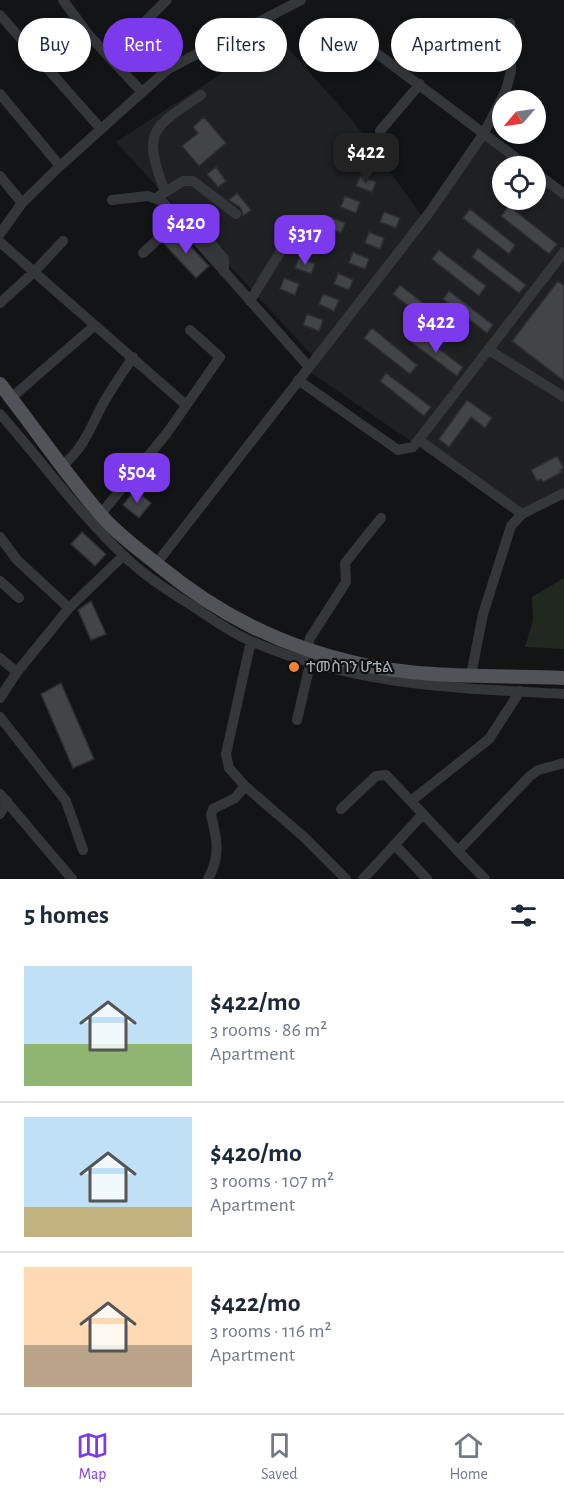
<!DOCTYPE html>
<meta charset="utf-8">
<style>
body{margin:0;font-family:"Alegreya Sans","Noto Sans Ethiopic",sans-serif;background:#f6f6f7;color:#1f2937;height:100vh;display:flex;flex-direction:column;font-size:22px;white-space:nowrap}
*{box-sizing:border-box;margin:0}
p{font-size:20px;color:#747a83}
.icon{flex:none;width:33px;height:33px;fill:none;stroke:currentColor;stroke-width:2;stroke-linecap:round;stroke-linejoin:round}
.map{position:relative;height:879px;overflow:hidden}
.sheet{display:flex;flex-direction:column;background:#fff;flex:1}
.sheet>*{flex:none}
.hud{position:absolute;left:18px;top:18px;width:528px;height:54px;display:flex;gap:12px}
.needle{width:39px;rotate:241deg}
.controls{position:absolute;left:492px;top:90px;display:grid;gap:12px}
.controls a{display:grid;place-items:center;width:54px;height:54px;border-radius:50%;background:#fff;box-shadow:0 3px 9px #0003;font-size:30px}
.price{position:absolute;translate:-50% -51px;padding:0 14px;border-radius:12px;background:#7c3aed;color:#fff;font-size:20px;line-height:39px;filter:drop-shadow(0 2px 3px #0008)}
.price::after{content:'';position:absolute;left:50%;top:36px;width:18px;height:14px;margin-left:-9px;background:inherit;clip-path:polygon(0 0,100% 0,50% 100%)}
.price.current{background:#222;color:#fff}
ul{padding:0;list-style:none}
li{display:flex;align-items:center;gap:18px;height:150px;padding:0 24px}
li+li{border-top:2px solid #e0e1e3}
li span{display:grid;place-items:center;flex:none;width:168px;height:120px;border-radius:0px;color:#555}
li>.icon{margin-inline-start:auto}
span .icon{width:72px;height:72px;fill:#fffc;stroke-width:1}
li b{font-size:26px}
h2{display:flex;justify-content:space-between;align-items:center;height:72px;padding:0 24px;font-size:26px}
.tag{padding:0 21px;border-radius:27px;background:#fff;box-shadow:0 3px 9px #0003;font-size:21px;line-height:54px}
.tag.current{background:#7c3aed;color:#fff}
.tab-bar{display:flex;justify-content:space-around;align-items:center;height:84px;border-top:2px solid #e0e1e3;background:#fff;font-size:16px;color:#747a83}
.tab-bar a{display:grid;justify-items:center;gap:3px}
.tab-bar .current{color:#7c3aed}
.map>svg:first-child{display:block}
.built{fill:#1f2022}
.green{fill:#202820}
.building{fill:#424548;stroke:#2d2e31;stroke-width:1.5}
.lines{fill:none;stroke-linecap:round;stroke-linejoin:round}
.minor{stroke:#34373a;stroke-width:10}
.major{stroke:#505459;stroke-width:14}
.poi-dot{fill:#ed8333;stroke:#0e0f10;stroke-width:2}
.labels{text-anchor:middle;dominant-baseline:central;stroke-width:4.5;stroke-linejoin:round;paint-order:stroke}
.poi-label{font-size:16px;fill:#a5aeb5;stroke:#0e0f10;text-anchor:start}
</style>
<div class="map">
<svg width="564" height="879" viewBox="0 0 564 879">
<rect width="100%" height="100%" fill="#131415"/>
<path class="built" d="M278,37L353,121L422,216L488,133L534,166H502V200H536V168L564,188V489L515,513L310,372L318,362L116,142Z"/>
<path class="green" d="M564,578V649L525,647L533,620L532,597Z"/>
<path class="building" d="M204,117L226,143L199,166L182,146L198,133L193,127Z
M216,167L226,181L218,187L207,174Z
M360,176L376,182L372,192L356,186Z
M237,193L251,210L243,216L241,208L229,200Z
M345,196L360,202L356,213L341,207Z
M509,206L557,244L549,254L501,216Z
M470,209L515,245L509,254L463,218Z
M384,212L400,218L396,228L380,222Z
M330,217L345,223L341,233L326,227Z
M177,232L209,266L196,278L164,244Z
M369,232L384,238L380,249L365,243Z
M314,237L330,243L326,254L310,247Z
M478,248L526,285L519,293L472,257Z
M439,250L486,286L479,296L432,259Z
M353,252L369,259L365,269L349,263Z
M299,257L315,264L311,274L295,268Z
M338,273L353,280L349,290L334,284Z
M284,278L299,284L295,295L280,289Z
M558,281L564,286V381L512,341Z
M400,285L448,323L442,332L393,294Z
M449,291L493,325L487,333L443,299Z
M323,294L339,300L334,311L319,304Z
M307,314L323,320L319,331L303,325Z
M372,328L417,365L410,374L364,338Z
M416,332L463,367L457,376L410,341Z
M386,373L431,407L424,416L380,381Z
M467,400L492,418L485,428L471,417L449,447L439,439Z
M557,456L564,468L560,470L562,472L543,482L541,479L537,481L531,470Z
M135,490L151,503L139,518L123,505Z
M82,532L106,554L95,566L71,544Z
M91,601L106,634L91,640L78,610Z
M61,683L94,759L73,768L41,694Z"/>
<g class="lines">
<path class="minor" d="M63,0L88,34L109,57
M0,15L101,129
M345,40L379,55L527,166
M142,92L109,57L167,0
M0,94L60,166
M380,131L420,84
M536,173L564,194
M0,176L22,203
M165,192C143,131 149,130 201,95
M159,196L183,181H193L236,214
M112,200L148,196L162,201L308,366
M187,228L200,230L224,259V272
M0,234L22,203L60,166L168,69L301,0
M0,242L34,272L63,241
M143,253L179,220
M250,301L298,223
M0,303L34,272L186,405
M489,350L564,397
M298,380L398,450L413,447L564,252
M11,398L94,326
M0,414C41,460 77,511 122,554C142,574 167,590 191,605C211,618 231,633 253,642C355,686 456,688 564,694
M419,440L522,514
M63,465C85,447 91,425 104,402C113,386 123,372 133,357
M100,515L167,433L220,357L190,330
M0,537L17,560L69,608
M156,564L429,213L484,133L506,90L511,71L510,23
M0,581L19,598
M307,649L310,638L346,582L345,563L381,518
M0,658L17,672
M471,675L483,614L511,526L522,514L564,493
M0,698L17,672L69,608L123,556
M0,717L66,801L83,850
M297,720L310,664
M245,786L229,768L226,754L251,641
M0,794L72,879
M411,801L489,739L520,691
M341,809L376,776L386,775L458,851
M0,814L7,801
M396,846L427,879
M208,879C221,856 217,839 211,815L213,809L235,798L245,786L304,837L346,879
M363,879L422,815
M485,879L458,851L530,776L538,770L564,763"/>
<path class="major" d="M0,384C34,427 64,472 100,514C116,533 138,549 158,565C219,615 282,647 360,664C426,679 497,675 564,678"/>
</g>
<circle class="poi-dot" cx="294" cy="667" r="6"/>
<g class="labels">
<g class="poi-label">
<text x="306" y="667">ተመስገን ሆቴል</text>
</g>
</g>
</svg>
<div class="controls">
<a><svg class="needle" viewBox="-14 -14 28 28"><path d="M0-13l5 13h-10z" fill="#e53935"/><path d="M0 13l5-13h-10z" fill="#747a83"/></svg></a>
<a><svg class="icon" aria-label="locate" viewBox="0 0 24 24"><circle cx="12" cy="12" r="6"/><path d="M12 2v4M12 18v4M2 12h4M18 12h4"/></svg></a>
</div>
<b class="price current" style="left:366px;top:184px">$422</b>
<b class="price" style="left:186px;top:255px">$420</b>
<b class="price" style="left:305px;top:266px">$317</b>
<b class="price" style="left:436px;top:354px">$422</b>
<b class="price" style="left:137px;top:504px">$504</b>
<div class="hud">
<a class="tag">Buy</a>
<a class="tag current">Rent</a>
<a class="tag">Filters</a>
<a class="tag">New</a>
<a class="tag">Apartment</a>
</div>
</div>
<section class="sheet">
<h2>5 homes<svg class="icon" aria-label="filters" viewBox="0 0 24 24"><path d="M4 7h16M4 17h16"/><circle cx="9" cy="7" r="2"/><circle cx="15" cy="17" r="2"/></svg></h2>
<ul>
<li><span style="background:linear-gradient(#bfe0f5 65%,#8fb573 0)"><svg class="icon" aria-label="home" viewBox="0 0 24 24"><path d="M3 11l9-7 9 7M6 9v11h12V9"/></svg></span><div><b>$422/mo</b><p>3 rooms · 86 m²</p><p>Apartment</p></div></li>
<li><span style="background:linear-gradient(#bfe0f5 75%,#c2b280 0)"><svg class="icon" aria-label="home" viewBox="0 0 24 24"><path d="M3 11l9-7 9 7M6 9v11h12V9"/></svg></span><div><b>$420/mo</b><p>3 rooms · 107 m²</p><p>Apartment</p></div></li>
<li><span style="background:linear-gradient(#ffd9b3 65%,#b9a48a 0)"><svg class="icon" aria-label="home" viewBox="0 0 24 24"><path d="M3 11l9-7 9 7M6 9v11h12V9"/></svg></span><div><b>$422/mo</b><p>3 rooms · 116 m²</p><p>Apartment</p></div></li>
</ul>
</section>
<nav class="tab-bar">
<a class="current"><svg class="icon" aria-label="map" viewBox="0 0 24 24"><path d="M3 6l6-2 6 2 6-2v14l-6 2-6-2-6 2zM9 4v14M15 6v14"/></svg>Map</a>
<a><svg class="icon" aria-label="saved" viewBox="0 0 24 24"><path d="M7 4h10v16l-5-4-5 4z"/></svg>Saved</a>
<a><svg class="icon" aria-label="home" viewBox="0 0 24 24"><path d="M3 11l9-7 9 7M6 9v11h12V9"/></svg>Home</a>
</nav>
